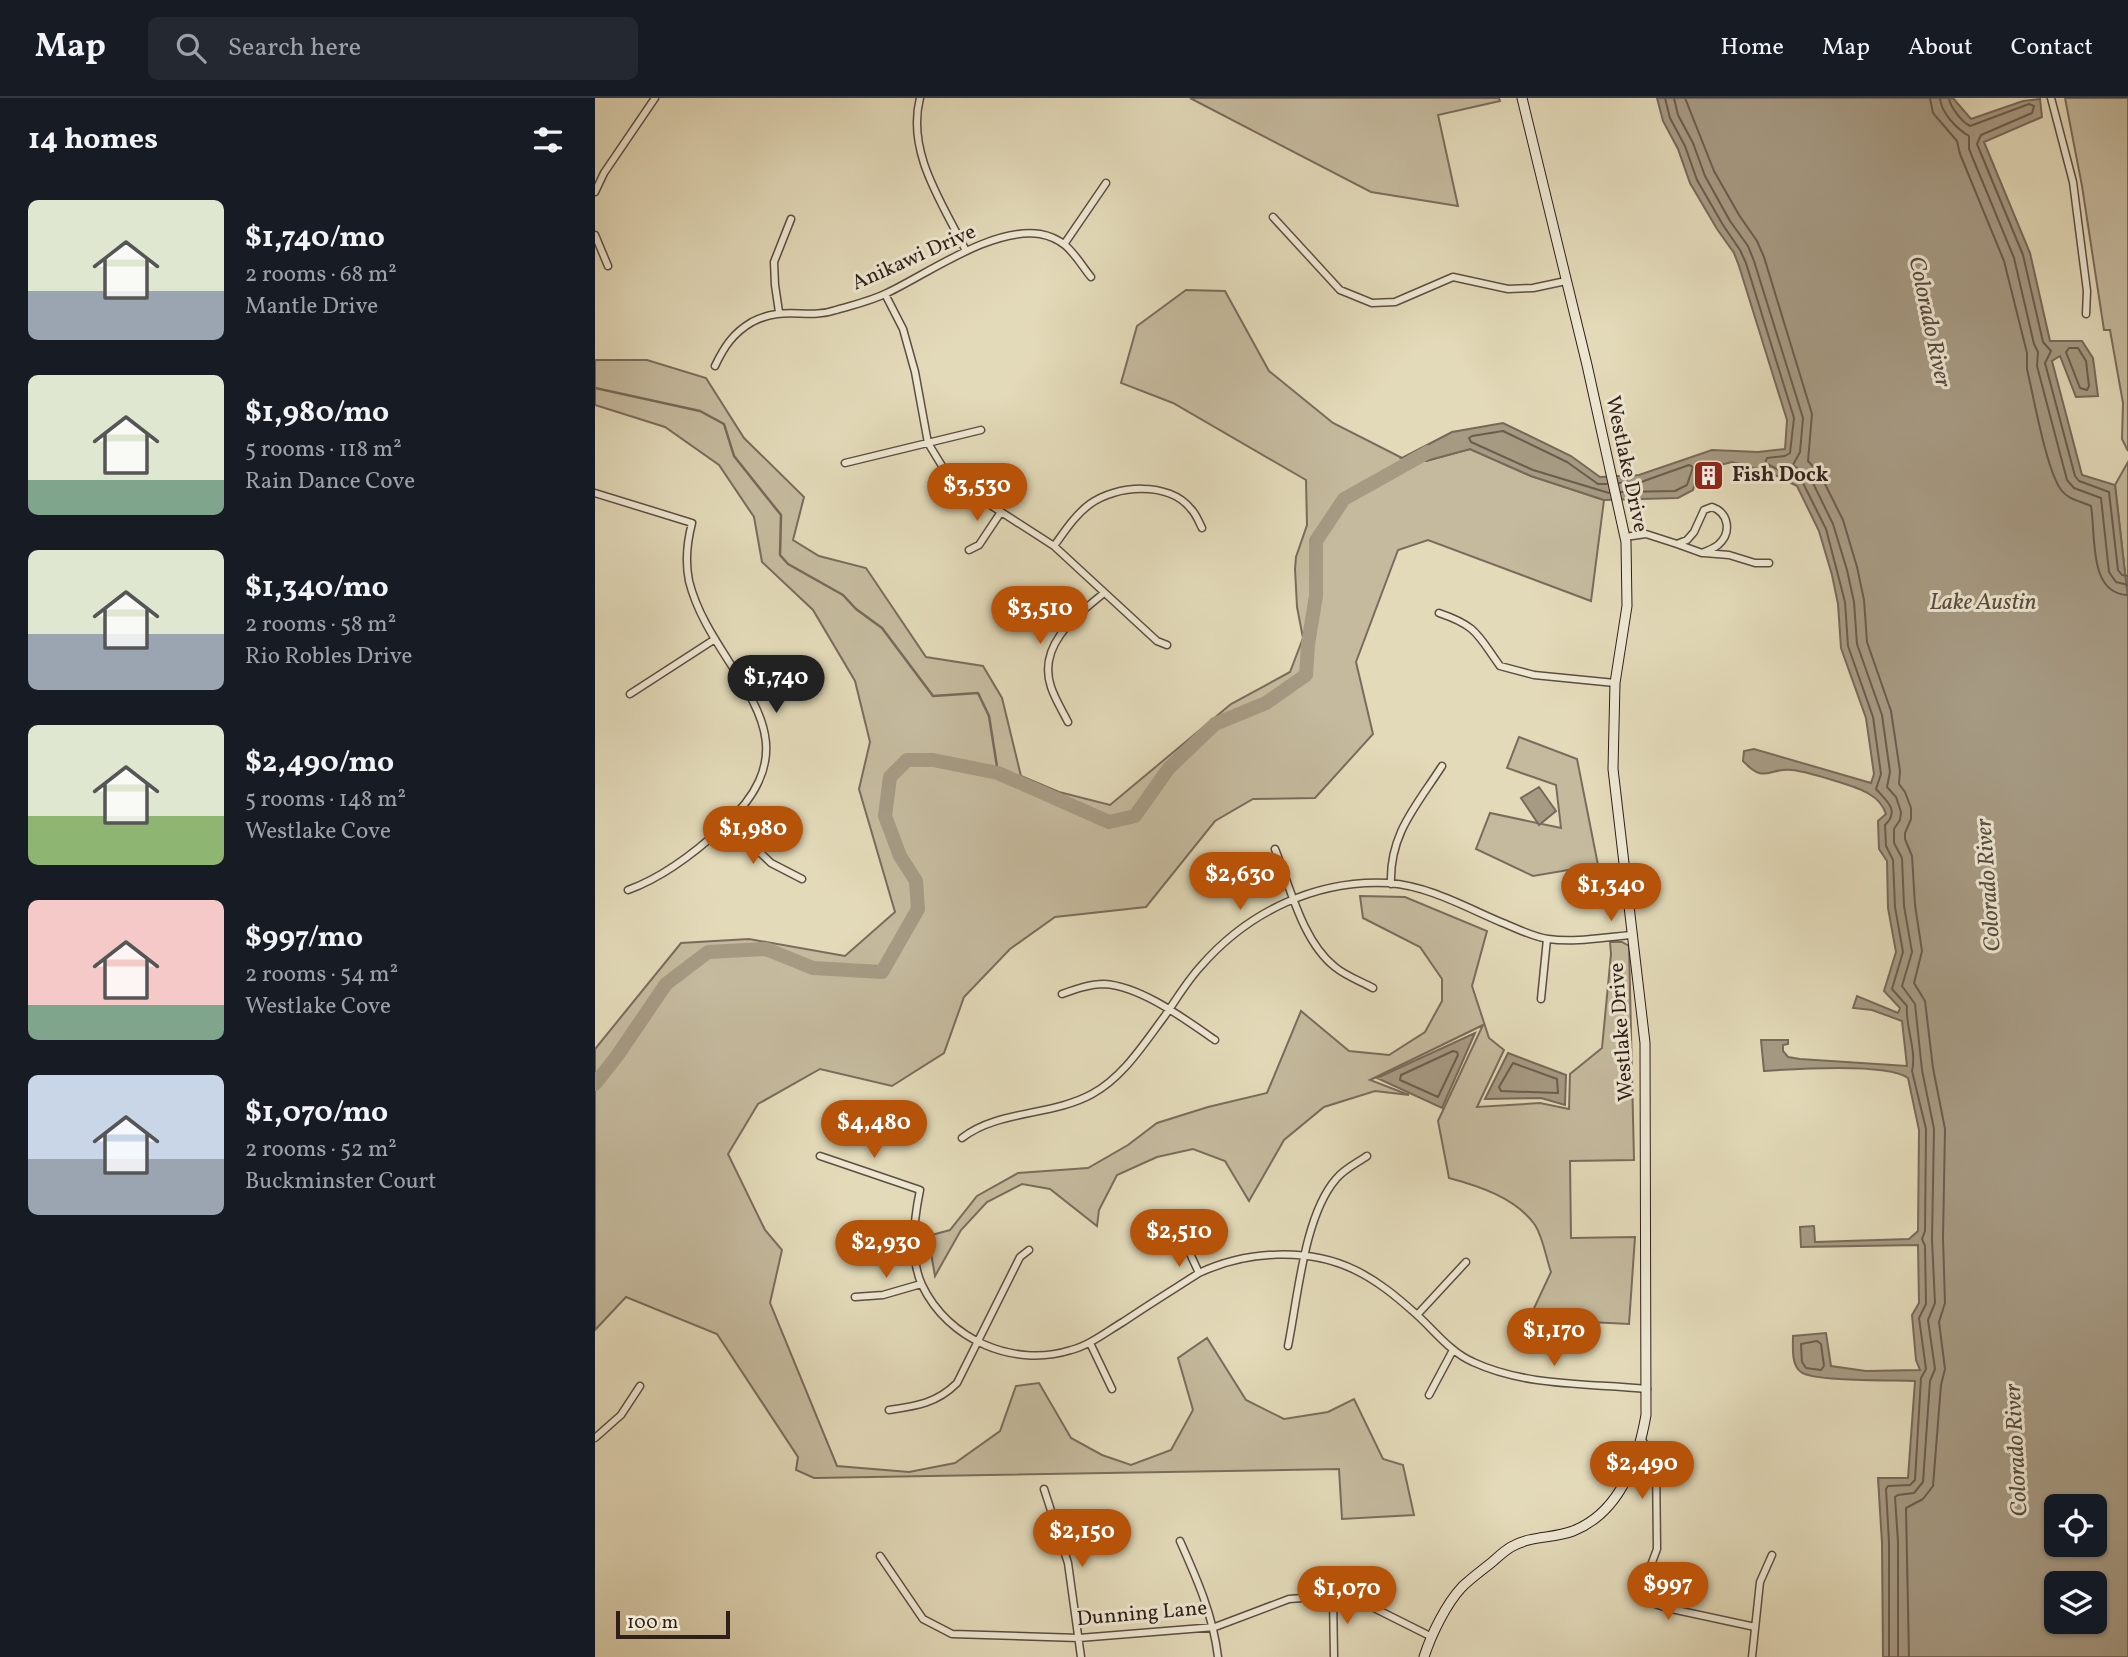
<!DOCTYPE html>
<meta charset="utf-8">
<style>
body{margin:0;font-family:Vollkorn,serif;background:#242831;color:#f1f3f6;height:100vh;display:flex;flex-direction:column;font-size:26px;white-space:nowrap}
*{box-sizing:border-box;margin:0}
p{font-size:23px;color:#9ea1a6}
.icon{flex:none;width:38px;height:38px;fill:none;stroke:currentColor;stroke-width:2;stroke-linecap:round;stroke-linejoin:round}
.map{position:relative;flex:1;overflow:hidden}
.details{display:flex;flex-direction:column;background:#171b24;width:595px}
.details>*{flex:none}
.fabs{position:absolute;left:1449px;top:1396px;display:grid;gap:14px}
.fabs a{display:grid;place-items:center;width:63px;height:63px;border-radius:10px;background:#171b24;box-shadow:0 2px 5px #0004;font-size:35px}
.scale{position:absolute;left:21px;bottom:18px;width:114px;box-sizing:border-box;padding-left:7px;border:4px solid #301f19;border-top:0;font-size:19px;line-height:24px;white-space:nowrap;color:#301f19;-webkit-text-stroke:5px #ede7d2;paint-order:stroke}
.price{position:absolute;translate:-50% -60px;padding:0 16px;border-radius:24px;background:#b45309;color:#fff;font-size:23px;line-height:46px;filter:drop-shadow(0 2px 4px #0008)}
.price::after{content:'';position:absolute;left:50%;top:42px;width:21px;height:16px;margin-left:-10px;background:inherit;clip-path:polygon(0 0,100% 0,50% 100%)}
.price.on{background:#222;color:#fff}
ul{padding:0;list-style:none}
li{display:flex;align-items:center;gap:21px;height:175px;padding:0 28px}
li span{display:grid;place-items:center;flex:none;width:196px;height:140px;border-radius:10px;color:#555}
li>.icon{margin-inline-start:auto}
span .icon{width:84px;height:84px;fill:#fffc;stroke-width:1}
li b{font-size:30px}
h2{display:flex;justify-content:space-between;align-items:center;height:84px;padding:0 28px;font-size:30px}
header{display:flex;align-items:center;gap:42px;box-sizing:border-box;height:98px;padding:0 35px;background:#171b24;border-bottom:2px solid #363941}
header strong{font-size:33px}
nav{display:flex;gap:38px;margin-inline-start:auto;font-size:24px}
.search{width:490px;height:63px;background:#242831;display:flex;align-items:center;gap:18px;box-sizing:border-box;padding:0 24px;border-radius:10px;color:#9ea1a6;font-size:26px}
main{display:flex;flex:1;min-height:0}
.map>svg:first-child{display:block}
.green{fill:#c5ba9e;stroke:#7a6c5c;stroke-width:2}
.water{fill:#a69a83;stroke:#776959;stroke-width:2;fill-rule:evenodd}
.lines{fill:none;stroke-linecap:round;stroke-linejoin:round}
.shore{stroke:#6b5c4e;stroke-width:2}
.stream{stroke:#776959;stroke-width:2.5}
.river{stroke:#a69a83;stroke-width:14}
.street-casing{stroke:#5d4e41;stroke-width:9}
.secondary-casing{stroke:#301f19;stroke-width:11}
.street{stroke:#ede7d2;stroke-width:6}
.secondary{stroke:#ede7d2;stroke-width:9}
.labels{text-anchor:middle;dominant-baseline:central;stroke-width:6;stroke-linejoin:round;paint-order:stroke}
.street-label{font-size:21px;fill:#301f19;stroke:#ede7d2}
.poi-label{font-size:21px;font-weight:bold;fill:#301f19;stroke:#ede7d2;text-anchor:start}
.water-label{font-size:23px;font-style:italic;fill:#594a3e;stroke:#ede7d2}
</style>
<header>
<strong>Map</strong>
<div class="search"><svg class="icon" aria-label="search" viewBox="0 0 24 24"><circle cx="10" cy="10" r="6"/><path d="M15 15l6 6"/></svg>Search here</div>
<nav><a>Home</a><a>Map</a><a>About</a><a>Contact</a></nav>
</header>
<main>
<section class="details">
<h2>14 homes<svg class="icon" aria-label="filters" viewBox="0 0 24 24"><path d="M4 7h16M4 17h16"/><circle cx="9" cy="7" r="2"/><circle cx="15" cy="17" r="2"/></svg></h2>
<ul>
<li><span style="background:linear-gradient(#dfe7d0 65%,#9aa5b1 0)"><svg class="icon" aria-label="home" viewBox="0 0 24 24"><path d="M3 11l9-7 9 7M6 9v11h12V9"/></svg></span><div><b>$1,740/mo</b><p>2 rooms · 68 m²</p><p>Mantle Drive</p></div></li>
<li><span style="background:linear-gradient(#dfe7d0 75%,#7fa58c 0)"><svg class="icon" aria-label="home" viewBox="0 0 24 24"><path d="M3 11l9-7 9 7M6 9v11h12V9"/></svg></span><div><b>$1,980/mo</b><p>5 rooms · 118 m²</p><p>Rain Dance Cove</p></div></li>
<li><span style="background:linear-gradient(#dfe7d0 60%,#9aa5b1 0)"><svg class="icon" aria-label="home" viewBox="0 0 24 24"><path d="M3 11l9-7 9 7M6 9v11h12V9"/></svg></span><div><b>$1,340/mo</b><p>2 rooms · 58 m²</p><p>Rio Robles Drive</p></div></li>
<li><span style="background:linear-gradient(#dfe7d0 65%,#8fb573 0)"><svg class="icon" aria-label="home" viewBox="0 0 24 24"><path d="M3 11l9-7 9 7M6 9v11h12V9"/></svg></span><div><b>$2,490/mo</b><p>5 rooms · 148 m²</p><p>Westlake Cove</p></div></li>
<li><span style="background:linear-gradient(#f6c9c9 75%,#7fa58c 0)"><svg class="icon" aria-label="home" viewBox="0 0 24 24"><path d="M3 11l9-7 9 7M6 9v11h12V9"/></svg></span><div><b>$997/mo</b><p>2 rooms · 54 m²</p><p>Westlake Cove</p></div></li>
<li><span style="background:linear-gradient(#c9d6e8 60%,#9aa5b1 0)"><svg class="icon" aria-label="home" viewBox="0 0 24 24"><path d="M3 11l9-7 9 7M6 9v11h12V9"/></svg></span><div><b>$1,070/mo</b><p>2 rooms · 52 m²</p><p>Buckminster Court</p></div></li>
</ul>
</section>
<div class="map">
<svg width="1533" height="1559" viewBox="0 0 1533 1559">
<rect width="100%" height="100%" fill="#e3dab9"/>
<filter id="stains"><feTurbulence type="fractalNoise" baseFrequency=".00286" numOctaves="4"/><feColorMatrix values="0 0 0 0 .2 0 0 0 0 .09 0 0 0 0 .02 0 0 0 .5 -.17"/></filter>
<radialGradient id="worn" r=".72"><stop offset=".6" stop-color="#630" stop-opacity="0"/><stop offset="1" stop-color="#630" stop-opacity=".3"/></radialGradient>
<path class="green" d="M595,0H904L905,3L843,17L863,108L776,94Z
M1470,0H1533V353L1527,341L1528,305L1515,232H1509L1487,88Z
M591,192L630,193L674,273L738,325L807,360L831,363L875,351L936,378L1009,402L996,503L833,442L803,452L761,564L778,636L720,700L658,701L620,723L551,809L460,819L415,851L369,899L349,955L297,988L225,971L163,1006L133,1056L170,1132L187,1152L175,1205L242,1368L314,1374L360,1365L405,1333L421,1288L444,1285L476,1340L507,1357L536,1367L576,1352L598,1312L583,1260L612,1240L651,1302L689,1321L733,1314L759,1301L788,1361L808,1367L819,1417L747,1421L744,1371L219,1380L201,1372L203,1359L122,1236L31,1199L0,1232V951L86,845L154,841L250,858L300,814L264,691L275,644L260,583L218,512L167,464L159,419L124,367L70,329L0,307V262H52L111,280L149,340L209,399L198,442L224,458L271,470L331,559L388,568L407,600L426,678L464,694L515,707L636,606L695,574L708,540L702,509L700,471L701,459L712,427L711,382L578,305L526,285L542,228Z
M1533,364V502L1520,387Z
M924,639L982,661L1003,767L938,778L881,751L895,715L966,730L961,687L912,670Z
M765,798L810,799L892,833L877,888L894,940L909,952L882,1009L945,1005L974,1011L975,976L1007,950L1016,856L1015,844H1027L1034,848L1039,1062L975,1063L976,1140L1040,1139L1034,1226L934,1221L956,1174C951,1160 948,1139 940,1127C921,1100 884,1088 854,1080L843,1023L888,927L775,982L814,997L780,993L729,1009L689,1042L654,1103L630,1063L598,1051L562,1059L522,1077L504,1112L502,1128L455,1091L427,1086L392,1104L366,1132L340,1178L333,1138L355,1132L382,1098L423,1075L493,1070L533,1047L562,1025L613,1009L672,995L706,913L754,953L794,957L830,934L847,903V881L825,849L768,820Z"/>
<path class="water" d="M1062,0H1358L1376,21L1428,3L1445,1L1447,19L1389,44L1435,155L1455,243H1487L1498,260L1503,298L1481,299L1465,258L1457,263L1487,377L1520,387L1533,501V1559H1288L1287,1445L1283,1380H1313L1320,1283C1300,1282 1218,1284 1206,1274C1196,1267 1198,1249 1198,1238L1231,1235L1236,1268L1271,1273L1325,1272L1321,1262L1317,1217L1324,1205L1323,1147L1206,1149L1205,1129L1219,1128L1220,1144L1314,1141L1323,1133L1324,1032L1313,980C1292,965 1198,971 1169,973L1166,942H1193V946L1188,947V953L1193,959L1205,961L1312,968L1307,923L1277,912L1258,910L1262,898L1303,915L1305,910L1289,893L1301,854L1293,810L1292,763L1284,751L1283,723L1291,716C1288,707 1283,701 1274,696C1265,689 1209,673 1197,672C1174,669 1170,687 1148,663L1149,653L1159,651L1276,685L1279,676L1271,620L1246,550L1243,506L1237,477L1224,433L1202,388L1176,375L1137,364L1117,369L1102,377L1098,392L1083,400L1009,402L936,378L875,351L831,363L807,360L857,334L908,325L976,358L1005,379L1044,377L1117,352L1163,354L1190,351L1192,322L1144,168L1139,155L1122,131L1095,85L1083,51L1068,23ZM1461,1409H1500V1447H1461ZM1461,1486H1500V1524H1461Z
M944,689L961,713L944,727L926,700Z
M880,935L847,1010L782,980Z
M913,955L971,977L970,1007L946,1000L890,1001Z"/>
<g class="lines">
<path class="shore" d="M1070,0L1075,20L1090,48L1102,82L1128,127L1145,152L1151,165L1199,320L1195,355L1190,358L1172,360L1170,365L1207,383L1231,431L1250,504L1253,548L1278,619L1286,676L1281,691C1292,703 1305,713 1290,727L1291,748L1298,762L1300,809L1308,854L1297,891L1312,908C1310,928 1322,952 1317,973L1331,1031L1330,1133L1327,1141L1330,1148L1331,1206L1324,1220L1331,1271L1326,1280L1320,1382L1315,1387L1293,1388L1291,1391L1294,1444V1559
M1079,0L1083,17L1098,45L1110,78L1135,123L1153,148L1159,163L1208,320L1205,354L1198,367L1216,381L1238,426L1252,472L1259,504L1262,546L1287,617L1295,674L1292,689L1301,699L1306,714L1305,722L1299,731V745L1307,760L1309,808L1317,854L1307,888L1320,906L1327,972L1339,1031L1337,1141L1340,1205L1333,1222L1340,1271L1335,1283L1328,1384L1319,1395L1303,1397L1300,1399L1303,1444V1559
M1090,0L1119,73L1144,117L1162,143L1169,159L1217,316L1213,363L1225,376L1248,422L1262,469L1269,502L1272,544L1296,613L1305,673L1304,686L1310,694L1316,710V721L1310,735V741L1317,758L1320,807L1327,853L1319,885L1330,903L1338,970L1350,1031L1348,1140L1350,1205L1344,1224L1350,1271L1346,1287L1338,1388L1328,1401L1311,1410L1314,1559
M1335,0L1338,15L1362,43L1365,56L1409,163L1432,255V271C1438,296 1452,376 1467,393C1474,402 1486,403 1496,408C1501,437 1493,496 1533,497
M1345,0C1346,15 1362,31 1374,38V51L1419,160L1439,246L1443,254L1442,268L1472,382L1479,390L1506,400L1514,474L1521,484L1533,487
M1354,0C1355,9 1367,24 1375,28L1434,6L1439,8L1437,15L1386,37L1382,46L1428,157L1448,244L1456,253L1450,265L1480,378L1484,383L1514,394L1523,472L1527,477L1533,478
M1474,250H1483L1491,263L1494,288L1492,292L1485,290L1471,254Z
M1024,385L1046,384L1094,367L1098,369L1092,387L1080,393L1026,394
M1012,386H1003L972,364L908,333L877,338L874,340L876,344L938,372L1014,395
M858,953L862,954L863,957L843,999L805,982L806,977Z
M918,965L962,981L963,995L906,993L904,989Z
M1222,1243L1226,1246L1229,1268L1226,1272L1211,1270L1207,1264L1206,1246Z"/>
<path class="stream" d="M0,290L105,313L129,326L139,358L186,417L185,457L193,466L248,497L261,511L287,530L338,598L383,595L394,618L403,675"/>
<path class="river" d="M0,986L22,958L71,886L113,854L171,851L218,870L287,874L323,811L321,783L305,758L290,718L295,679L312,662H338L403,675L514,724L540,718L574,670L620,626L671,605L711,577L713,546L721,498V443L749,401L833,354"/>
<defs>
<path id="street" d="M325,0C311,55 348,106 371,153
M1456,0L1478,84L1492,193L1491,216
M0,94L9,75L60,0
M678,119L745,192L777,205L800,204L858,179L913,191L938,190L971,183
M0,137L13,168
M470,145L511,85
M290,196L308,231L320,274L333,345L355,381L459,448L562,543L572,547
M184,214L180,187L179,164L196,121
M120,268C129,249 138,235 157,224C189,207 212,222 241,212C258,207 276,203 292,195C334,175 397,129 445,136C473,141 480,159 496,179
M250,365L386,332
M0,395L97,425C92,444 90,463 94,483C117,576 232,634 129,728C101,754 69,779 33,792
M1030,439L1051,436L1082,446L1092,442L1099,434L1109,412L1117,409C1134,415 1137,435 1123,447C1119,450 1112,453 1107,455L1082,446
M459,448C470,433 480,417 495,406C521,387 574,383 596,411C601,416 604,424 607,430
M374,452L384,447L406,414
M1109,455L1134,457L1160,465H1174
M844,515C882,528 882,536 905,568L939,577L1020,585
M35,596L120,541
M473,624C467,612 460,601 456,589C442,547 481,518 509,495
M133,724L176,765L207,781
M680,751C695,788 707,843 740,869C751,878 765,883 778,890
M796,786C794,736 822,707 847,668
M467,896C481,891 495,886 509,886C546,888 591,922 620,942
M946,901L952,841
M367,1040C403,1012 457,1018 497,996C528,979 548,947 569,919C581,902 592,883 606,868C653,814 721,781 794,785C834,788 872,810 908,825C923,831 938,839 953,841C981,845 1010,839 1038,837
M225,1058L325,1092C319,1121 314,1159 327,1187C353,1242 419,1270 476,1252C495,1247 511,1234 528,1224C553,1207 579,1191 604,1175C651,1153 713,1149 760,1172C783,1183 802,1199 821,1216C839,1232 855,1254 878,1264C932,1289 994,1285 1052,1291
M579,1121L604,1175
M260,1199L288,1197L326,1186
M822,1217L871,1164
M495,1245L517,1291
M693,1248C703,1199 709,1118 741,1081C749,1071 762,1065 772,1058
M834,1297L858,1252
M294,1312C322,1308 342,1305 362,1285L425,1159L434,1152
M0,1340L26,1317L45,1288
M1047,1342L1061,1363L1062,1451L1050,1483L1053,1499L1057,1505L1072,1510L1160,1529
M449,1391L473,1465L486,1559
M585,1443C602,1481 618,1517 623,1559
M285,1458L328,1521L357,1536L484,1540L620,1529L694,1501L748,1497L769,1505L835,1538
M738,1497L739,1559
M1157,1559L1165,1484L1177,1457"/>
<path id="secondary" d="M829,1559C836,1537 851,1506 867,1489C875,1481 886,1473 896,1465C902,1460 909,1453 916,1449C937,1437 957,1441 978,1433C1024,1415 1043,1363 1051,1317L1050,945L1018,671L1020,585L1032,508L1031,444L992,267L927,0"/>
</defs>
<use href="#street" class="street-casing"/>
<use href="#secondary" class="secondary-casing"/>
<use href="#street" class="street"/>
<use href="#secondary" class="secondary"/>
</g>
<defs>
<symbol id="building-square" viewBox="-11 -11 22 22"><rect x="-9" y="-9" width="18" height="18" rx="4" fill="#8f2418" stroke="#ede7d2"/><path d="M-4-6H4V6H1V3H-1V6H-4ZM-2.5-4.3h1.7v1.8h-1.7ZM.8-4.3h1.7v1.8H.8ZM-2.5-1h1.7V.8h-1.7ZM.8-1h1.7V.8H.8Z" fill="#fff"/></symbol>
</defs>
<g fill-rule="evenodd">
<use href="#building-square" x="1096" y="360" width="35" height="35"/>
</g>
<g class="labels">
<g class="street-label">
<text transform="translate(319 160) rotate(-24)">Anikawi Drive</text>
<text transform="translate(1031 366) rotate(78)">Westlake Drive</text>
<text transform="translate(1027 934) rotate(-94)">Westlake Drive</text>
<text transform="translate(547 1516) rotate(-5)">Dunning Lane</text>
</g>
<g class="poi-label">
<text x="1137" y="377">Fish Dock</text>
</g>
<g class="water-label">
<text transform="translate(1334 224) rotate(78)">Colorado River</text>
<text x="1388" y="505">Lake Austin</text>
<text transform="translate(1394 787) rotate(-94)">Colorado River</text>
<text transform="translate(1422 1352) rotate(-93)">Colorado River</text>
</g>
</g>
<rect width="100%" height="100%" filter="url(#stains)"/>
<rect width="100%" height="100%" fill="url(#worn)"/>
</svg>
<div class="fabs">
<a><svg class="icon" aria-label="locate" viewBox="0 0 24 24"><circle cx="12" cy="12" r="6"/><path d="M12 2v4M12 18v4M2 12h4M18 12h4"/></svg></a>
<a><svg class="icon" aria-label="layers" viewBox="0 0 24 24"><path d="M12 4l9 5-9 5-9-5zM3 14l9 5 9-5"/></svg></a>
</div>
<div class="scale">100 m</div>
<b class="price" style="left:382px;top:425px">$3,530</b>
<b class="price" style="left:445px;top:548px">$3,510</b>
<b class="price on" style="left:181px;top:617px">$1,740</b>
<b class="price" style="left:158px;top:768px">$1,980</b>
<b class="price" style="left:645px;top:814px">$2,630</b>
<b class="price" style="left:1016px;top:825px">$1,340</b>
<b class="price" style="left:279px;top:1062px">$4,480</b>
<b class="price" style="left:584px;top:1171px">$2,510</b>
<b class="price" style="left:291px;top:1182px">$2,930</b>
<b class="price" style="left:959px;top:1270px">$1,170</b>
<b class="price" style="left:1047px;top:1403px">$2,490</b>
<b class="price" style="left:487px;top:1471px">$2,150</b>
<b class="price" style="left:1073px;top:1524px">$997</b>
<b class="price" style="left:752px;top:1528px">$1,070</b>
</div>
</main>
